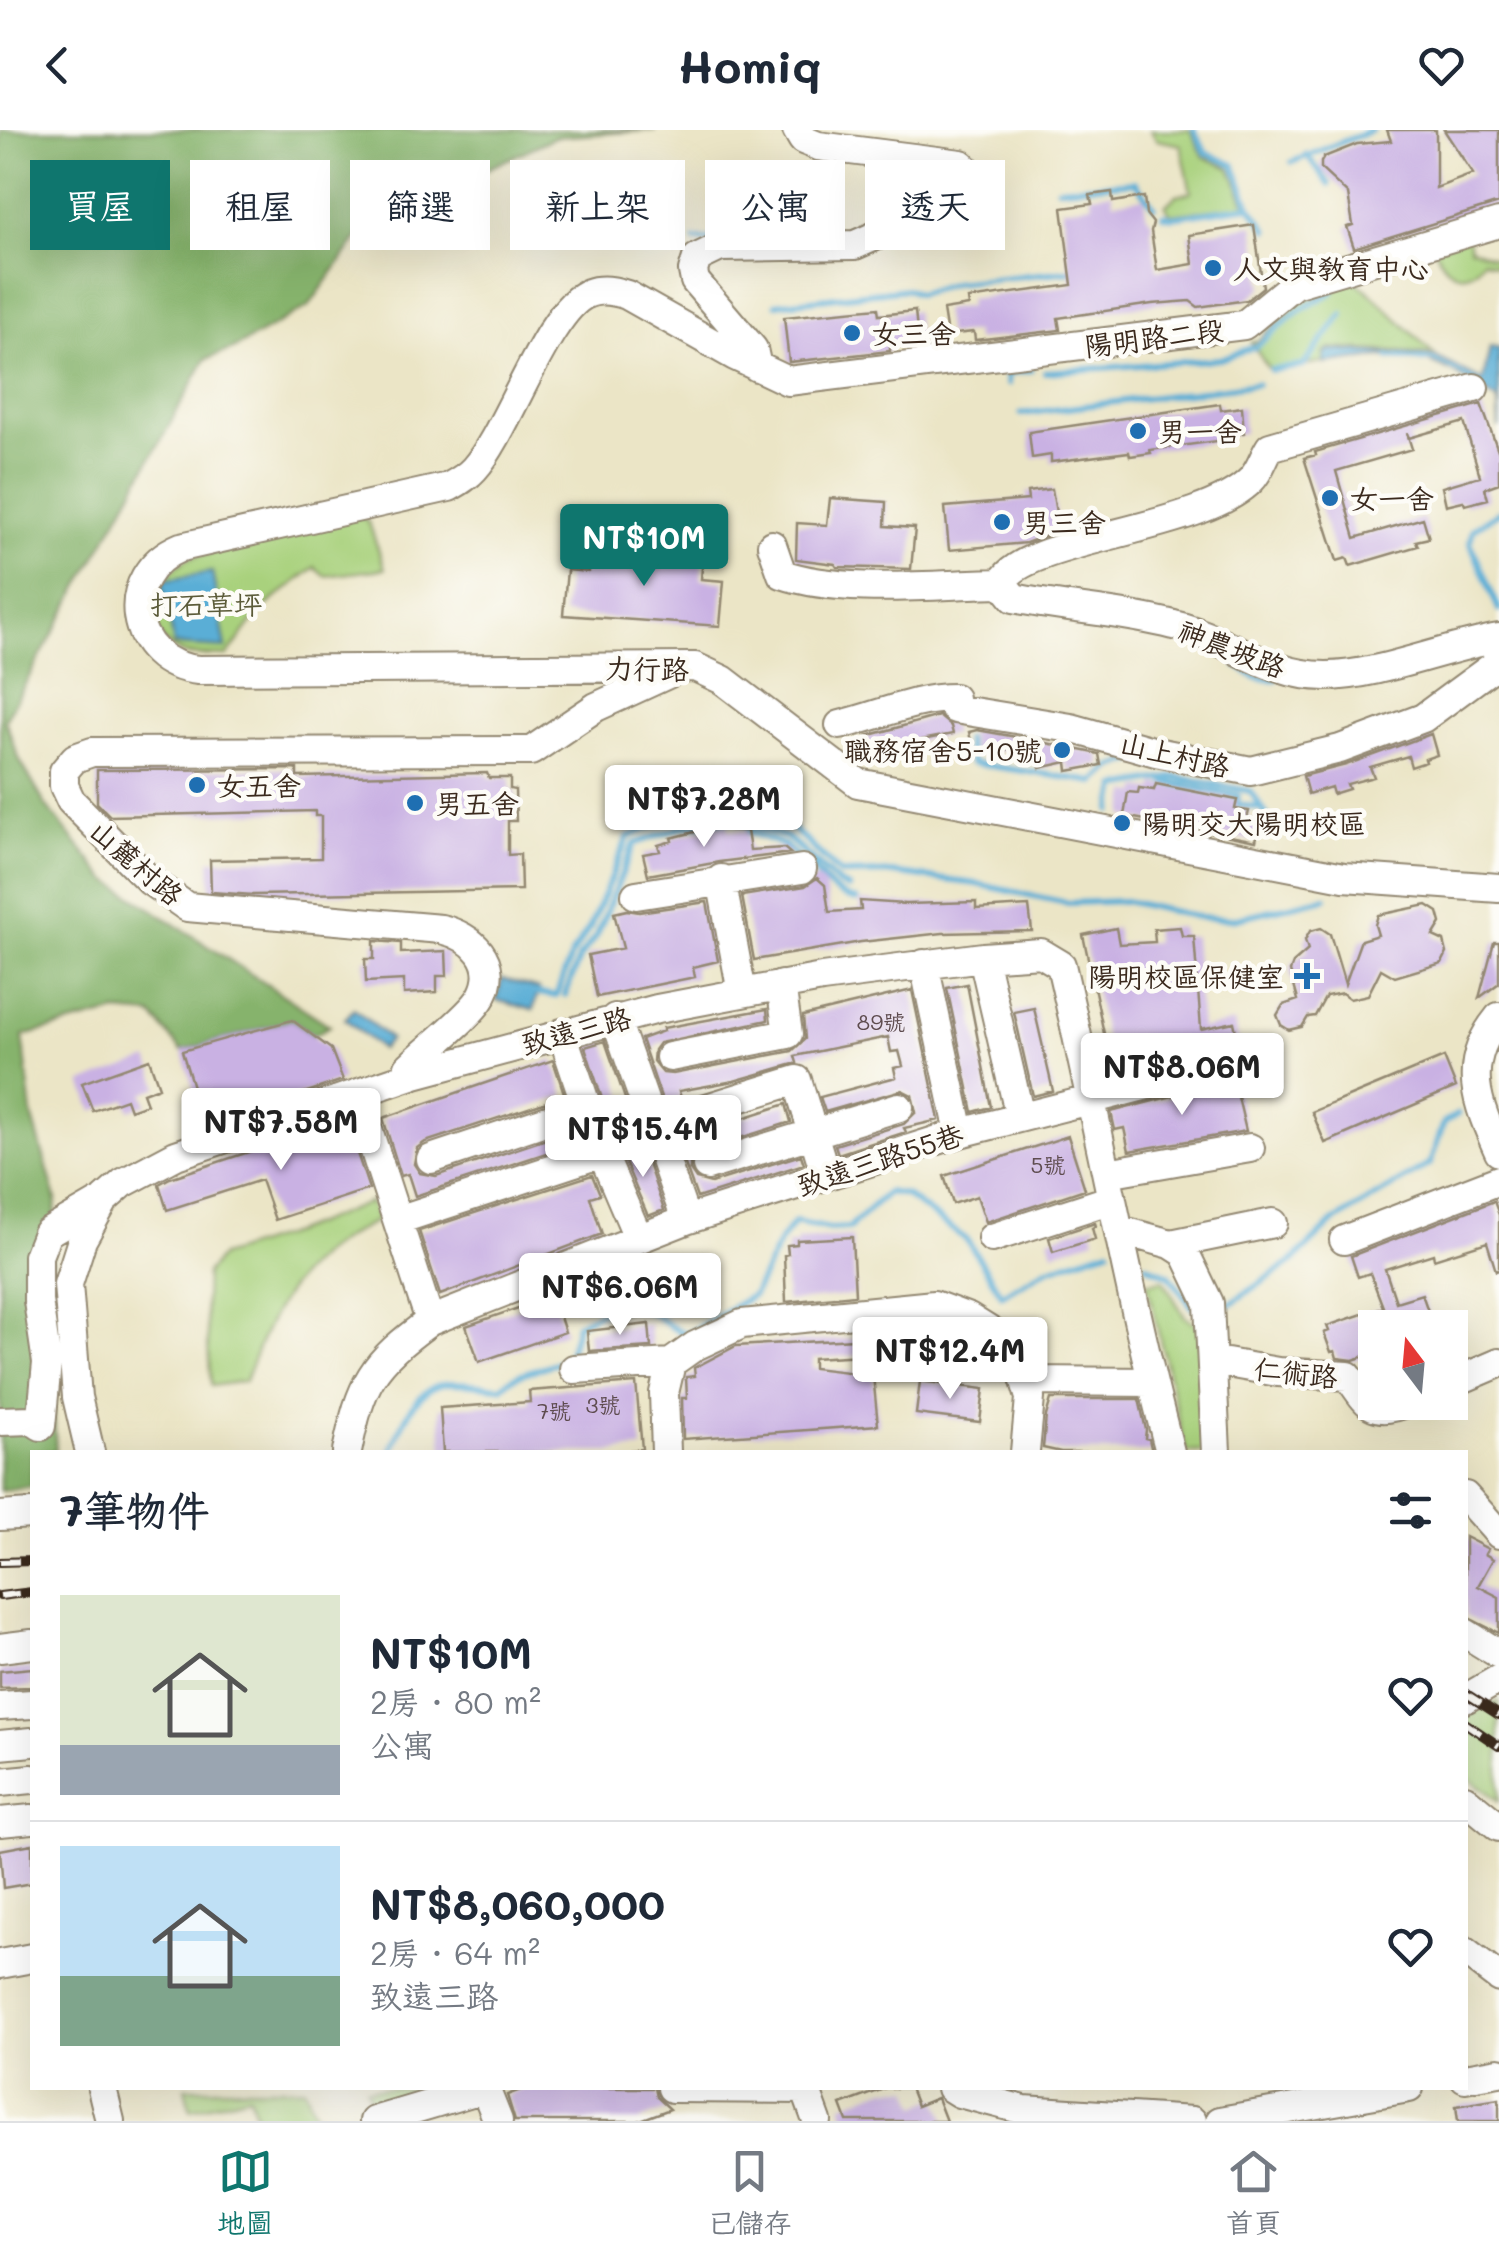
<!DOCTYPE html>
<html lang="zh-TW">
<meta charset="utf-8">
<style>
body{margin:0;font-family:Mali,"LXGW WenKai TC",sans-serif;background:#f6f6f7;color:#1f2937;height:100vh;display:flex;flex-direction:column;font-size:38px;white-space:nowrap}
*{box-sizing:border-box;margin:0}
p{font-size:32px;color:#747a83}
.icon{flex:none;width:55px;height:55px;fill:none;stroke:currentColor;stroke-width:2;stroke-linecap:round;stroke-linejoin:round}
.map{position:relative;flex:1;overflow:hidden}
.details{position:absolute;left:30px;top:1320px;width:1438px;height:640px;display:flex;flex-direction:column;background:#fff;border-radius:0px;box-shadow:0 10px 40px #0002}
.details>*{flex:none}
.hud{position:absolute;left:30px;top:30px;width:1440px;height:90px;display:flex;gap:20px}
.needle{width:65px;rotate:344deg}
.buttons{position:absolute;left:1358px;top:1180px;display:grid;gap:20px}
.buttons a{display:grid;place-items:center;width:110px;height:110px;border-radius:0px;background:#fff;box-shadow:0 10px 40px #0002;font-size:50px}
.price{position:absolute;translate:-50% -85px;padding:0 22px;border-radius:10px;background:#fff;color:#222;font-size:32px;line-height:65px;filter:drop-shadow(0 2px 5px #0008)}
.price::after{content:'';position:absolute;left:50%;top:60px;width:30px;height:22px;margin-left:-15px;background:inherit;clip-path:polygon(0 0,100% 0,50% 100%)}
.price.on{background:#0f766e;color:#fff}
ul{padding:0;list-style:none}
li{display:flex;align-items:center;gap:30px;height:250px;padding:0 30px}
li+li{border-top:2px solid #e0e1e3}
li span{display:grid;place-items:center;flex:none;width:280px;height:200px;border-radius:0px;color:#555}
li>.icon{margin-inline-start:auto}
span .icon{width:120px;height:120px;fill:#fffc;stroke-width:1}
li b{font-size:42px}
h2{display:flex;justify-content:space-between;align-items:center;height:120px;padding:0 30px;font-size:42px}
.chip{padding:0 35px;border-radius:0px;background:#fff;box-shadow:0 10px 40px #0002;font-size:35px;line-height:90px}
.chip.on{background:#0f766e;color:#fff}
header{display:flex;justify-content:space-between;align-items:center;height:130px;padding:0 30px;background:#fff;font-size:45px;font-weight:700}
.dock{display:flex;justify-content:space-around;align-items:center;height:140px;border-top:2px solid #e0e1e3;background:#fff;font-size:28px;color:#747a83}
.dock a{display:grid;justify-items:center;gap:5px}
.dock .on{color:#0f766e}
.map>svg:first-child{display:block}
.green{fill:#a9d17d;stroke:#727e4e;stroke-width:2.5}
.forest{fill:#86b36c;stroke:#606e45;stroke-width:2.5}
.water{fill:#5aaed6;stroke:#4a6c7a;stroke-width:2.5}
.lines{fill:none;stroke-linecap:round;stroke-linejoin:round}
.stream{stroke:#5aaed6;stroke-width:6}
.building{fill:#c9b1e3}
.minor-casing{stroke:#938872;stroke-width:32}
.minor{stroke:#fff;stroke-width:28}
.rail-casing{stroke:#3b2a1e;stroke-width:10}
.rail{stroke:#fdfcf7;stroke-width:6;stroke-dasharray:19;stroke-linecap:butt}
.poi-dot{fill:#1f6fb2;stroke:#fdfcf7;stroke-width:4}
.labels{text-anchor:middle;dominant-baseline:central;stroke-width:9;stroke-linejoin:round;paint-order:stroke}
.number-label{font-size:22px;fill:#5e4c4f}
.poi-label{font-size:28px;fill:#3b2a1e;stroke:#fdfcf7;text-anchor:start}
.street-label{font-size:28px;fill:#3b2a1e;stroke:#fdfcf7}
.park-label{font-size:28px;fill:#5c5c3a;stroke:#fdfcf7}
</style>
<header><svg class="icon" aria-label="back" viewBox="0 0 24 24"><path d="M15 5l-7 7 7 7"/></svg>Homiq<svg class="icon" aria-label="heart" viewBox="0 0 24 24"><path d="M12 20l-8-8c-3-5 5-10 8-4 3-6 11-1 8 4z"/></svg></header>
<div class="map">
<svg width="1499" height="1991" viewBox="0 0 1499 1991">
<rect width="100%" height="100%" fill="#fdfcf7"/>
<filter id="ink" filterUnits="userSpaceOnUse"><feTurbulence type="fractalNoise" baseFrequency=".01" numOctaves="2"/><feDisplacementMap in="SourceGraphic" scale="20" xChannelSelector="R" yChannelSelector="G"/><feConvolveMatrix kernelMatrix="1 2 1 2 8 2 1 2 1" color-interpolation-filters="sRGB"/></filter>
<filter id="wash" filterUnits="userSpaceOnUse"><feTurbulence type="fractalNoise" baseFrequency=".0048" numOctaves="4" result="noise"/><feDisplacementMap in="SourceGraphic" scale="40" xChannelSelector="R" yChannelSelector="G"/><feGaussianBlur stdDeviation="2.25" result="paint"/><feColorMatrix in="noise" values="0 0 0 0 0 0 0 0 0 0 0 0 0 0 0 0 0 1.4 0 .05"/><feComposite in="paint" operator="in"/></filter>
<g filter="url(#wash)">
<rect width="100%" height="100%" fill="#ebe5c6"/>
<path class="green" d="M1150,0H1190L1204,27L1230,38L1246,75L1171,84L1165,76L1177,65L1191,62L1181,15L1157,10Z
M1468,107L1470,118L1499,129V136L1483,130C1465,157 1444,142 1435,118Z
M1346,145L1367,160L1434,224L1330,218L1324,223V232L1269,240L1251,212L1257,211L1300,171L1335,161L1333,152Z
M360,386L369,393L385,439L325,446L315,437L262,479L227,526C213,525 193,528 180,522C134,500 155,448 189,428Z
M370,1072L378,1090C297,1128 275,1171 245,1251L211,1256L205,1173L206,1143L221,1126L295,1102Z
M1163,1150L1185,1187L1202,1197L1206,1322H1186L1147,1153Z
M1499,1571V1671L1465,1645V1585Z
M185,1958H304L318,1991H257L249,1965L190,1980Z
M366,1958H420L422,1964L374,1981Z"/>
<path class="forest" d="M0,0H656L555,7L366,96L309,176L233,219L206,229L5,590L20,631L46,676L106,749L330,896L313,905L292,890L182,921L152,885L117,882L23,906L32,985L56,1069L48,1180L56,1322H32V1356L0,1361Z"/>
<path class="water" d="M1490,217L1499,218V299L1498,271C1472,254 1443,233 1412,227C1393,224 1345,231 1324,234L1325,224L1330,220L1436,227L1483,251Z
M212,442L226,518L174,515L162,451Z
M502,849L539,859L533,880L496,870Z
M354,879L390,909L381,919L345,889Z"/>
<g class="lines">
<path class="stream" d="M1194,0L1206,23L1234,35L1250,76L1268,100
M967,23L990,33
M1307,25L1329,54
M1292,32L1372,0
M1058,58L1135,52L1154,76
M1163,85L1172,87L1250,76
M695,110H709
M776,174L907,159L918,164L952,153L1069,141
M1254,218L1297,182L1333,162
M1389,227L1426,230
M1271,240L1303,236L1343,184
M1045,242L1220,229L1251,218
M1008,254L1007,244L1031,240
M1021,284L1257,254
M1499,382L1473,399L1470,412L1499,480
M1237,535L1255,547L1276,550
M966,609L971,633L1095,652L1111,638L1137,629
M1166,652L1238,666L1237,674L1262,679
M1112,681L1117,657L1175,647L1250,661L1270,690L1269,704
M748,702L784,715L800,731
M811,737C825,752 835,766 857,770
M537,863L556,866L572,824L590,797L628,707C670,689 725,668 771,683C786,689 826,731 841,744L892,743L977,754L1067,773L1125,771L1198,787L1232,789L1326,768
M565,865L580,827L597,805L634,714L683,697L730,690L787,707L839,754L849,758
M1146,1135L1169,1145L1193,1178L1201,1180
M1218,1178L1228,1175L1292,1132L1333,1092L1430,1034L1444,992L1458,984
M391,1322C401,1295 417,1253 452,1253C469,1253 486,1256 502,1257C517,1239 547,1240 568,1227L577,1194C598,1181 630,1169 653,1184C666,1192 672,1200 687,1204L753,1165L781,1109L795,1092L830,1099L849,1098L888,1062L905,1065L967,1110L1002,1165L1047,1139L1109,1119"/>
</g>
<g id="blocks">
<path class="building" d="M1387,0H1436V58L1473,44L1444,0H1499V73L1354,118L1347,97L1353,95L1348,64L1321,39V32L1324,27L1357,14L1391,11Z
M1112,62L1113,72L1144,67L1146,84L1153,93L1151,101L1157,140L1193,134L1189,105L1254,95L1263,157L1247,170L1198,177L1190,171L1152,174L1058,188L1060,200L975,210L974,202L947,205L943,180L969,176L968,169L1072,155L1062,78L1092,74L1090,65Z
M878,178L879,185L915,181L918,211L890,214V221L789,232L784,187Z
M1220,274L1221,280L1242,277L1244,303L1224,305L1225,310L1150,320L1151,323L1130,326L1129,322L1051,332V325L1032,328L1029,302Z
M1481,274L1499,323V353L1485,358L1488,369L1465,375L1463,371L1446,375L1442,357L1480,346L1464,292L1409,308L1407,303L1412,319L1336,341L1355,408L1423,388L1429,408L1416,411L1418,416L1350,436L1347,428L1337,431L1304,328L1316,325L1315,322Z
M1052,359L1059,401L1026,413L949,420L945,377L1028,370L1027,362Z
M830,368L886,372L885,396L915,398L911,439L837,437L835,434L796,429L797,393L827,395Z
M590,418L703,426L701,449L724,451L720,496L563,485L567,440L588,442Z
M939,586L951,596L953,604L922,610L912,617L913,622H902V625L884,628L869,621L867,606Z
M977,600L1022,608L1024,616L974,625L969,602Z
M1431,604L1437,625L1425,629L1426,632L1411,637L1408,626L1370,637L1374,647L1347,654L1349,659L1333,664L1331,657L1308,664L1303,646L1346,635Z
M1023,608L1099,624L1101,635L1068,641L1067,632L1040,638L1038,627L1028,629Z
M297,639V647L487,643L489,648H510V659L515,660L516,691H508V725L520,724L521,760L253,765L211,762L210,730L321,728V686H315V681L110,686L97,673V640Z
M1156,654L1237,670L1235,679L1249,681L1247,689L1260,691L1256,711L1124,686L1128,662L1138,663L1139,658L1154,660Z
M727,694L729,700L747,701L750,720L784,718L790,723L719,732L648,745L643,724L660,721L658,715L672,711L671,708Z
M817,748L825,755L829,782L861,780L860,771L906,774L976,772V779L1029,776L1032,801L943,803L861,812L754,830L742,766L805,756Z
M707,772L718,831L693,837L695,847L597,867L588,825L623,818L614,783L627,780L639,782Z
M1427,775L1438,782L1441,793L1433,806L1444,811L1447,823L1442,833L1395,847L1381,839L1368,865L1350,869L1342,863L1326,866L1315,886L1308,887L1302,897L1289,900L1281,895L1277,885L1283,875L1298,870L1290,841L1293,833L1308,820L1305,810L1310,801L1321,798L1330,804L1345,854L1361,810L1378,805L1375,795L1378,785Z
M1180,797L1182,806H1194L1201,899L1234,892L1240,922L1222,918L1113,946L1083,805L1116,798L1119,814L1155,812L1154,799Z
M374,811L401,813V823L446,821L447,846H437V862L404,864V850L366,852L365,829H374Z
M1494,812H1499V853L1479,868Z
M967,854L991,977L973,982L947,858Z
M912,860L939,990L904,998L906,1002L838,1024L835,1015L904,994L916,982L912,965L902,960L825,982L820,967L896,947L894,938L903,936L899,921L891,922L888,907L795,926L797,933L734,951L679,961L681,968L663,973L641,909L663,901V898L767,879L768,890L659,913L654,920L653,931L663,943L673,944L792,921L805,909L803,886Z
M1034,878L1053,961L1033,966L1014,882Z
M292,890L331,919L343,950L205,996L182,921Z
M605,911L630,983L609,990L585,917Z
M1444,927L1456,957L1325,1013L1312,982Z
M149,929L159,957L143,963L147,974L130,980L126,969L93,981L82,953Z
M553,930L565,966L425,1012L417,1018L414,1034L420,1043L436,1046L576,999L580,1012L415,1066L408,1044L401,1046L383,988Z
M1234,950L1246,1001L1129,1021L1124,998L1115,1000L1111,982Z
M786,974L791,992L701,1020L690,1031V1040L696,1049L711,1053L801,1025L804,1034L697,1068L675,1006L693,1000L694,1004Z
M346,990L369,1059L275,1090L261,1050L167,1080L159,1054L170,1048Z
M1068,1006L1085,1059L986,1092L977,1066L953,1074L944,1046Z
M642,1016L664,1080L648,1086L621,1023Z
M592,1045L600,1064L590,1067L602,1104L440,1165L419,1101Z
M1494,1071L1499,1085V1140L1496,1141L1487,1112L1434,1129L1433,1124L1385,1139L1396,1172L1422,1164L1434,1198H1375V1223L1353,1230L1337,1228L1335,1221L1331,1222L1324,1203L1329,1201L1327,1196L1383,1177L1370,1143L1358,1147L1351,1126Z
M1095,1093L1096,1096L1092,1098L1095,1109L1053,1122L1049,1108Z
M852,1107L855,1165L786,1172L784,1125L788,1124L787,1115L797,1114V1110Z
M553,1166L565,1202L479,1232L466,1196Z
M932,1193L960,1203L961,1219L813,1228V1238L873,1245L878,1295L683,1309L682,1268H687L686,1247L695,1246L694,1238L736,1216L871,1208V1199Z
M649,1194L651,1217L589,1221L587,1201Z
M920,1251L984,1259L980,1292L916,1284Z
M636,1253L642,1319L610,1322H443L440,1278L530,1272L529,1261Z
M1051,1269H1139L1146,1300L1145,1308L1149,1309L1152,1322H1061L1043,1318L1046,1286Z
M1465,1407L1488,1419L1485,1424L1493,1429L1478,1456L1499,1467V1503L1465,1486Z
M32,1538V1557L0,1558V1541Z
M32,1714V1753L3,1758L0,1720Z
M526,1958H655L657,1967L670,1979L638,1991H515L507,1965Z
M886,1958H910L917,1976L937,1968L946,1991H847L841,1975Z
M1499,1969V1991H1458L1456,1976Z"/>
</g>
</g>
<g filter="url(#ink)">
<use href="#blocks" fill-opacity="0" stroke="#938872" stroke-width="2.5"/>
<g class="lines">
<defs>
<path id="minor" d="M1499,93L1294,154L1244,195L788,251L735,226L627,165C615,161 602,158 589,163C548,177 508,302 474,339C467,347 458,352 449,357L181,417C114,445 128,533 198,540L695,537L723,550L858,653L1344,747L1499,758
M757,237L753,219L695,151L693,141L697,128L720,117L855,115L955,71L971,54L969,42L961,34L818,16L803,10L797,0
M772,415L782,444C843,465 937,454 1002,453L1014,468C1067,479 1122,481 1174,495C1229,508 1266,546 1326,546C1377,546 1446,517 1499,508
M1002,453C1021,408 1200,402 1251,350C1260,341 1263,328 1270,317L1474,258
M840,595C878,586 915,568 954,568L955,579L1071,598L1156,622L1251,641L1340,619L1423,588L1499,532
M721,749L742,863
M636,765L802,739
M983,827L1020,987
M924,834L960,1003
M1499,887C1460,934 1477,973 1499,1022
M615,888L686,1090
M562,903L602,1023L638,1107
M670,927L788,904L781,855
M412,945L409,937C426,920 472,885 482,866C500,832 472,806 441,799L187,777L150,751L71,671L64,656V641L75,628L92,622L531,621L596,577L670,543
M357,966L430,1191
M600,1011L797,950L826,1046
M431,1029L587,977
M707,1036L899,977
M1107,1043L1250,1018
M398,1090L602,1023
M1120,1100L1171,1114L1185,1123L1209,1173L1216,1322
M992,1108L1112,1069
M1344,1110L1499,1050
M1171,1114L1273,1093
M1227,1233L1278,1242L1348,1246C1367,1272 1371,1288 1408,1272
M574,1239L671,1233
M1027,1251L1152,1252
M1450,1254L1499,1233
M0,1291L32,1290L41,1296L47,1233L38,1171V1126L47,1103L104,1070
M90,1322L77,1267L68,1154L82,1110L105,1069L123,1053L176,1025L415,944L657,879L822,848L983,827L1041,823L1061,835C1099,997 1128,1162 1170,1322
M347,1322C361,1252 371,1234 430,1191L686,1090L960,1003L1226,935
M666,1322L664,1263L671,1233L695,1216L742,1194L934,1175L969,1188L1001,1208L1020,1234L1030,1268L1025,1322
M1465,1366L1499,1404
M0,1386L32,1384
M1465,1503L1499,1524
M0,1518L32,1514
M1465,1569L1499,1549
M0,1576L32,1574
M0,1615L32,1612
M0,1652L32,1649
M1465,1669L1499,1697
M0,1692L32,1689
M1465,1822L1499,1848
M0,1834L32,1828
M1465,1948L1499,1942
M102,1958L110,1991
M485,1958L498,1991
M672,1958L805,1959
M805,1958L817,1991
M951,1958L959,1963L1024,1980L1192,1991
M374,1991L485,1958
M1220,1991L1409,1958"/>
</defs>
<use href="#minor" class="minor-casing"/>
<use href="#minor" class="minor"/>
<defs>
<path id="rail" d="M0,1432L32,1431
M0,1466L32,1462
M1465,1563L1499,1585
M1465,1593L1499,1616"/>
</defs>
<use href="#rail" class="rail-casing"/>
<use href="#rail" class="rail"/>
</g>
</g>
<g class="poi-dot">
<circle cx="1213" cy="138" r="10"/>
<circle cx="852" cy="203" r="10"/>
<circle cx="1138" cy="301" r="10"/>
<circle cx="1330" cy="368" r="10"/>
<circle cx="1002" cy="392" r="10"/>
<circle cx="1062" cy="620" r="10"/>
<circle cx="197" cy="655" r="10"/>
<circle cx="415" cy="673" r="10"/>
<circle cx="1122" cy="693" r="10"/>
<path d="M1302 831h10v10h10v10h-10v10h-10v-10h-10v-10h10z"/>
</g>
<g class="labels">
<g class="number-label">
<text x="881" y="891">89號</text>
<text x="1048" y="1034">5號</text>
<text x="603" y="1274">3號</text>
<text x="554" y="1280">7號</text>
</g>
<g class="poi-label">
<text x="1233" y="138">人文與教育中心</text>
<text x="872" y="203">女三舍</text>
<text x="1158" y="301">男一舍</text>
<text x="1350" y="368">女一舍</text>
<text x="1022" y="392">男三舍</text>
<text x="1042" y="620" text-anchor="end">職務宿舍5-10號</text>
<text x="217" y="655">女五舍</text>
<text x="435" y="673">男五舍</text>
<text x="1142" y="693">陽明交大陽明校區</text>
<text x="1284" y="846" text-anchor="end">陽明校區保健室</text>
</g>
<g class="street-label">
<text transform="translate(1154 207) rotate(-7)">陽明路二段</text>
<text transform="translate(1232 518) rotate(21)">神農坡路</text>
<text transform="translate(647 538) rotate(1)">力行路</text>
<text transform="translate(1175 624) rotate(13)">山上村路</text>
<text transform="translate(137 732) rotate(41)">山麓村路</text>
<text transform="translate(576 900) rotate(-15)">致遠三路</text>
<text transform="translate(880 1029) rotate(-18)">致遠三路55巷</text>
<text transform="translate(1296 1242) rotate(6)">仁術路</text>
</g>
<g class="park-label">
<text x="206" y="474">打石草坪</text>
</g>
</g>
</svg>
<div class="buttons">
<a><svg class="needle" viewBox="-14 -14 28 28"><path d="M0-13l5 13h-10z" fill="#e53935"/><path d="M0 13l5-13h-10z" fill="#747a83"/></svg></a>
</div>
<b class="price on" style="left:644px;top:459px">NT$10M</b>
<b class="price" style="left:704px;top:720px">NT$7.28M</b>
<b class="price" style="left:1182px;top:988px">NT$8.06M</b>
<b class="price" style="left:281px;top:1043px">NT$7.58M</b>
<b class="price" style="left:643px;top:1050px">NT$15.4M</b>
<b class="price" style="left:620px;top:1208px">NT$6.06M</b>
<b class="price" style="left:950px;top:1272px">NT$12.4M</b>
<div class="hud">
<a class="chip on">買屋</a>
<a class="chip">租屋</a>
<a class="chip">篩選</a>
<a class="chip">新上架</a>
<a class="chip">公寓</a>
<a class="chip">透天</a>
</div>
<section class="details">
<h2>7筆物件<svg class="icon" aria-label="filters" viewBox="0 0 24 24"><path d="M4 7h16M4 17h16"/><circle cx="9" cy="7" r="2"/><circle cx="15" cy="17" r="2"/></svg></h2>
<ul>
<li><span style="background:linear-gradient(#dfe7d0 75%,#9aa5b1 0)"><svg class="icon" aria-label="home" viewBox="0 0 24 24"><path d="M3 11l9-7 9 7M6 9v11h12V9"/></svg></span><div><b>NT$10M</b><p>2房 · 80 m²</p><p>公寓</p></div><svg class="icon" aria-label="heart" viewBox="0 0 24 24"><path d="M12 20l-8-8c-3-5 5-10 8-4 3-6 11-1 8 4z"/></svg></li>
<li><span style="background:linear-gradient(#bfe0f5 65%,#7fa58c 0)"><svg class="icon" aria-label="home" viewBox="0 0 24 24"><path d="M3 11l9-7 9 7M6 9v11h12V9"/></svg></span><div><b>NT$8,060,000</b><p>2房 · 64 m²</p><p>致遠三路</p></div><svg class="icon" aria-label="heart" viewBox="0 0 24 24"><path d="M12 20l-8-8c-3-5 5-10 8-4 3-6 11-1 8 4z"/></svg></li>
</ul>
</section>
</div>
<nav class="dock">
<a class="on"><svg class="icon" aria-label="map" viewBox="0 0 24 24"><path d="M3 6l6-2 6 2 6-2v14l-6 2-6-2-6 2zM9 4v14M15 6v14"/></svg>地圖</a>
<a><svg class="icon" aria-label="saved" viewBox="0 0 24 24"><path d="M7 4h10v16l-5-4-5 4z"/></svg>已儲存</a>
<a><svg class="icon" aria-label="home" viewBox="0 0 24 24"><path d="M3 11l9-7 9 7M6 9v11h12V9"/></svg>首頁</a>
</nav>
